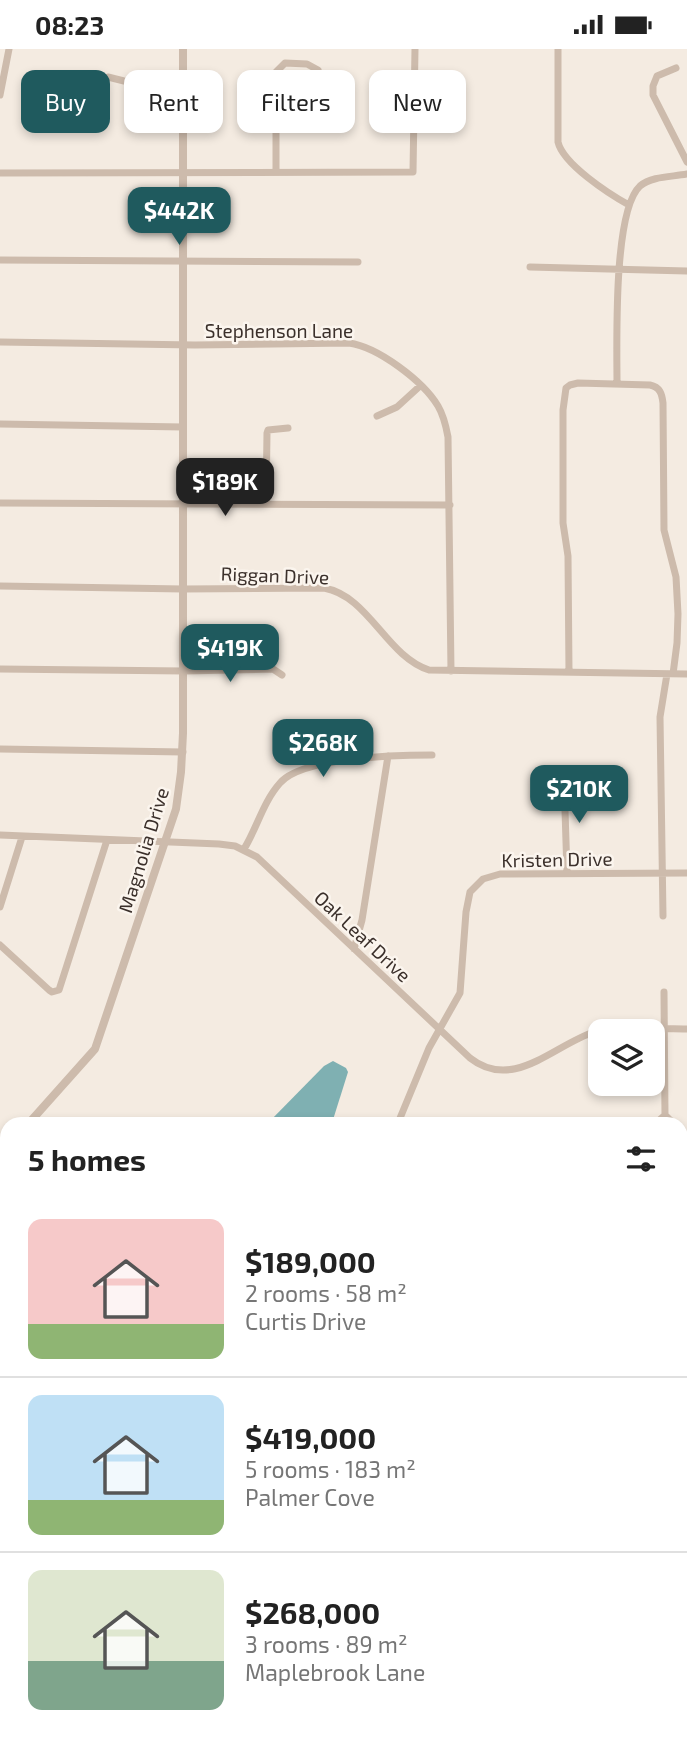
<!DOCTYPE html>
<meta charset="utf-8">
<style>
body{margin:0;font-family:"Exo 2",sans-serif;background:#f6f6f6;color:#222;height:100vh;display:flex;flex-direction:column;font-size:26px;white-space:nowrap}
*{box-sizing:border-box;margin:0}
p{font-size:23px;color:#767676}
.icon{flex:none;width:38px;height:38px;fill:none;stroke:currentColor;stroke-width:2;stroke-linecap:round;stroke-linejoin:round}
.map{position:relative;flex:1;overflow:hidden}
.panel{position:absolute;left:0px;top:1068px;width:688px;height:625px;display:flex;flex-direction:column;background:#fff;border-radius:21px 21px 0 0;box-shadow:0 4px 10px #0003}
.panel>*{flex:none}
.hud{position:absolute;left:21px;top:21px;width:646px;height:63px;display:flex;gap:14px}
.tools{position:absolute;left:588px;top:970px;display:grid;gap:14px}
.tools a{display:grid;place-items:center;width:77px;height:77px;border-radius:14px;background:#fff;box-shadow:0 4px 10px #0003;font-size:35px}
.price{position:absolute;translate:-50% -60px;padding:0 16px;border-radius:14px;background:#1f5a5e;color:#fff;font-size:23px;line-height:46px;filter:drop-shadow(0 2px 4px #0008)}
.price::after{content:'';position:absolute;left:50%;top:42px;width:21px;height:16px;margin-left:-10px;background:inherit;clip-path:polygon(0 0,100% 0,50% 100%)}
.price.selected{background:#222;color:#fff}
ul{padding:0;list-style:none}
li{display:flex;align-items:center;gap:21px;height:175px;padding:0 28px}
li+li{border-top:2px solid #e0e0e0}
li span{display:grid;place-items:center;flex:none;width:196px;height:140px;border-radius:14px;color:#555}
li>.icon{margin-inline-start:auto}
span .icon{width:84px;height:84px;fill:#fffc;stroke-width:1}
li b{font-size:30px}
h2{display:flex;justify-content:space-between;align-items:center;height:84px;padding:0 28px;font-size:30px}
.tag{padding:0 24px;border-radius:14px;background:#fff;box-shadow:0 4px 10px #0003;font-size:24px;line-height:63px}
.tag.selected{background:#1f5a5e;color:#fff}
.status{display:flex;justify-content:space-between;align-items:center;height:49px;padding:0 35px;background:#fff;direction:ltr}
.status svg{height:19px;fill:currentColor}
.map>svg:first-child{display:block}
.water{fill:#7fb0b2}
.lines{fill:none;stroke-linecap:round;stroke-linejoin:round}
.minor{stroke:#cdbbac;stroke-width:7}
.tertiary{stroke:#cdbbac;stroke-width:8}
.secondary{stroke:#a18a7d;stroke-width:10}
.rail{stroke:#3b302b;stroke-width:2;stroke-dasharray:2 5;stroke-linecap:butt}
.labels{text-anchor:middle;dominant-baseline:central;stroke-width:5;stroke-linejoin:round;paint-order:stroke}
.street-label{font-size:19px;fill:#3b302b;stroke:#fbf5ee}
</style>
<div class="status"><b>08:23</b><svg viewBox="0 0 49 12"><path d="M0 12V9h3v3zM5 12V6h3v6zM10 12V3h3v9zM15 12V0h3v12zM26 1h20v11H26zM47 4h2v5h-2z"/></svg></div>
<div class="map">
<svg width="687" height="1691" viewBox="0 0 687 1691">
<rect width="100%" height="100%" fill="#f4ebe1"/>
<path class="water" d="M333,1012L346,1019L348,1023L332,1074H268L324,1017Z"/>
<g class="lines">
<path class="minor" d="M558,0V93C563,115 609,145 629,156
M676,19L657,27L653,37V46L687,113
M108,28L124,32L183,35
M0,46L9,0
M276,123V23L285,14L307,15L318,21
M0,124L413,123L415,0
M0,211L358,213
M530,218L687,222
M0,293L195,296L349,294C378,298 423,332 438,357C444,367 446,377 448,388L451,622
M617,335C617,295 613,162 640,137C652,127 672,128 687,125
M377,367L397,358L420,337
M0,375L183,378
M0,454L450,456
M266,455L267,384L268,381L288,379
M0,537L183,540L324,539C369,547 386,607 429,621L687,625
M0,620L184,622L273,620L282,626
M569,623L568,507L563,474V361L566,339L570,336L578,334L650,336C660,338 662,345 663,354L664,481L676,528L678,565L677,594L673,625
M0,700L183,703
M564,730L567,824
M0,786L219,795L235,797L257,808L470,1009C513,1043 554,996 594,983C614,976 664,980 687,980
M244,800C257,779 263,753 280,734C302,708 398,706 432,706
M0,858L22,788
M663,867L660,668L667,625
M0,896L49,941L52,943L59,941L107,791
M354,900L362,871L388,707
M664,943L665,1066
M665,1066L673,1074
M398,1074L429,999L460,944L466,863L470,843L483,830L500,825L687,824
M656,1074L665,1066
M681,1084L687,1093
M681,1272L687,1280
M681,1418L687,1419
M681,1516H687"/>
<path class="tertiary" d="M29,1074L95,1000L176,760L181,723L183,684V0
M0,1106L7,1099"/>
<path class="secondary" d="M0,1565L7,1576
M74,1685L78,1691"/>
<path class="rail" d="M0,1171L7,1177
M0,1186L7,1192
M544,1685L550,1691"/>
</g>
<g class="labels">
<g class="street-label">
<text x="279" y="281">Stephenson Lane</text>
<text transform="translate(275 526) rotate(2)">Riggan Drive</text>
<text transform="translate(143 801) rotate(-73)">Magnolia Drive</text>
<text transform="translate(557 810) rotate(-1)">Kristen Drive</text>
<text transform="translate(363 887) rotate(43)">Oak Leaf Drive</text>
</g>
</g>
</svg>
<div class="tools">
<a><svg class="icon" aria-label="layers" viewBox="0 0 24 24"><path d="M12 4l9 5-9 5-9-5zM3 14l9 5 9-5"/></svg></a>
</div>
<b class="price" style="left:179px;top:198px">$442K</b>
<b class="price selected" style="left:225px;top:469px">$189K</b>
<b class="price" style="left:230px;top:635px">$419K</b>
<b class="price" style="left:323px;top:730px">$268K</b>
<b class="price" style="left:579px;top:776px">$210K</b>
<div class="hud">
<a class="tag selected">Buy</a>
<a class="tag">Rent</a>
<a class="tag">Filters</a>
<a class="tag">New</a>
</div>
<section class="panel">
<h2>5 homes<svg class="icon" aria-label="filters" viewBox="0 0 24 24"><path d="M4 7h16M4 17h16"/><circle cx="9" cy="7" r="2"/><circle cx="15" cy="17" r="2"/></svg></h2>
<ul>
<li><span style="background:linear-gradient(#f6c9c9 75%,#8fb573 0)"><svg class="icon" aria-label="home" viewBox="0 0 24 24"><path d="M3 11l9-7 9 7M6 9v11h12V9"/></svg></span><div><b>$189,000</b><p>2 rooms · 58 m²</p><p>Curtis Drive</p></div></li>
<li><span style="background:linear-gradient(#bfe0f5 75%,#8fb573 0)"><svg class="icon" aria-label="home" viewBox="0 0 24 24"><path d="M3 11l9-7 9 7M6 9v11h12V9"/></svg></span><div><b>$419,000</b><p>5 rooms · 183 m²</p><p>Palmer Cove</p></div></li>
<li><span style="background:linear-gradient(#dfe7d0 65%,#7fa58c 0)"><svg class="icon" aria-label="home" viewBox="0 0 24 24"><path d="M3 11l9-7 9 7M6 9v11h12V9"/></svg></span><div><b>$268,000</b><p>3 rooms · 89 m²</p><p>Maplebrook Lane</p></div></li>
</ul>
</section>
</div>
